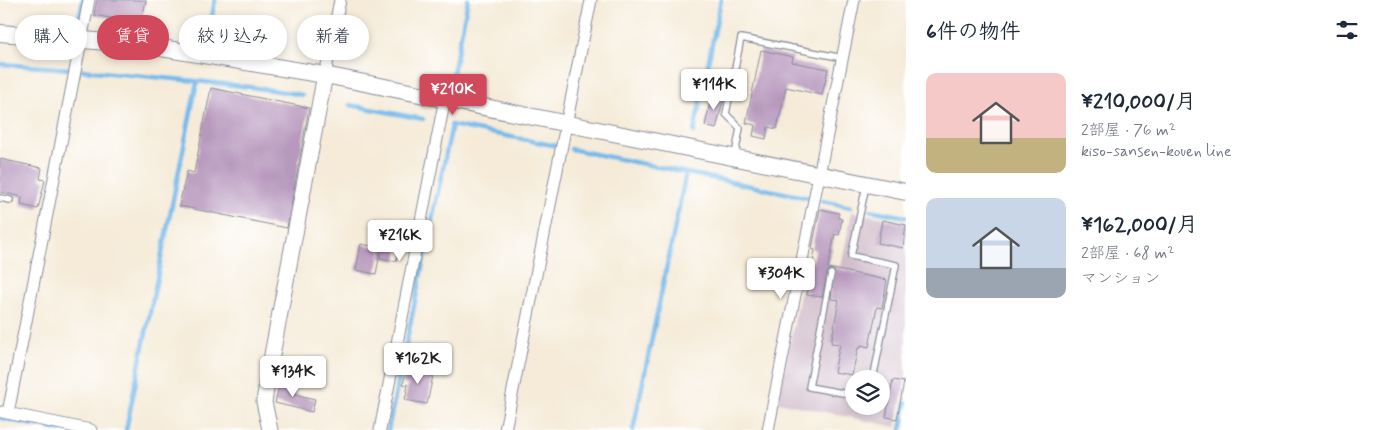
<!DOCTYPE html>
<html lang="ja">
<meta charset="utf-8">
<style>
body{margin:0;font-family:Mynerve,"Klee One",sans-serif;background:#f6f6f7;color:#1f2937;height:100vh;display:flex;flex-direction:column;font-size:19px;white-space:nowrap}
*{box-sizing:border-box;margin:0}
p{font-size:16px;color:#747a83}
.icon{flex:none;width:28px;height:28px;fill:none;stroke:currentColor;stroke-width:2;stroke-linecap:round;stroke-linejoin:round}
.map{position:relative;flex:1;overflow:hidden}
.details{display:flex;flex-direction:column;background:#fff;width:475px}
.details>*{flex:none}
.top-card{position:absolute;left:15px;top:15px;width:475px;height:45px;display:flex;gap:10px}
.tools{position:absolute;left:845px;top:370px;display:grid;gap:10px}
.tools a{display:grid;place-items:center;width:45px;height:45px;border-radius:50%;background:#fff;box-shadow:0 2px 8px #0003;font-size:25px}
.price{position:absolute;translate:-50% -42px;padding:0 11px;border-radius:5px;background:#fff;color:#222;font-size:16px;line-height:32px;filter:drop-shadow(0 1px 2px #0008)}
.price::after{content:'';position:absolute;left:50%;top:30px;width:15px;height:11px;margin-left:-8px;background:inherit;clip-path:polygon(0 0,100% 0,50% 100%)}
.price.current{background:#d1495b;color:#fff}
ul{padding:0;list-style:none}
li{display:flex;align-items:center;gap:15px;height:125px;padding:0 20px}
li span{display:grid;place-items:center;flex:none;width:140px;height:100px;border-radius:10px;color:#555}
li>.icon{margin-inline-start:auto}
span .icon{width:60px;height:60px;fill:#fffc;stroke-width:1}
li b{font-size:21px}
h2{display:flex;justify-content:space-between;align-items:center;height:60px;padding:0 20px;font-size:21px}
.tag{padding:0 18px;border-radius:22px;background:#fff;box-shadow:0 2px 8px #0003;font-size:18px;line-height:45px}
.tag.current{background:#d1495b;color:#fff}
main{display:flex;flex:1;min-height:0}
.map>svg:first-child{display:block}
.industrial{fill:#d1bdcb;fill-rule:evenodd}
.lines{fill:none;stroke-linecap:round;stroke-linejoin:round}
.stream{stroke:#74b9eb;stroke-width:4.5}
.building{fill:#b899be}
.service-casing{stroke:#888d9b;stroke-width:8}
.minor-casing{stroke:#888d9b;stroke-width:13}
.tertiary-casing{stroke:#888d9b;stroke-width:17}
.secondary-casing{stroke:#888d9b;stroke-width:18}
.service{stroke:#fff;stroke-width:5.5}
.minor{stroke:#fff;stroke-width:11}
.tertiary{stroke:#fff;stroke-width:15}
.secondary{stroke:#fff;stroke-width:16}
</style>
<main>
<div class="map">
<svg width="906" height="430" viewBox="0 0 906 430">
<rect width="100%" height="100%" fill="#fff"/>
<filter id="ink" filterUnits="userSpaceOnUse"><feTurbulence type="fractalNoise" baseFrequency=".02" numOctaves="2"/><feDisplacementMap in="SourceGraphic" scale="10" xChannelSelector="R" yChannelSelector="G"/><feConvolveMatrix kernelMatrix="1 2 1 2 8 2 1 2 1" color-interpolation-filters="sRGB"/></filter>
<filter id="wash" filterUnits="userSpaceOnUse"><feTurbulence type="fractalNoise" baseFrequency=".0096" numOctaves="4" result="noise"/><feDisplacementMap in="SourceGraphic" scale="20" xChannelSelector="R" yChannelSelector="G"/><feGaussianBlur stdDeviation="1.12" result="paint"/><feColorMatrix in="noise" values="0 0 0 0 0 0 0 0 0 0 0 0 0 0 0 0 0 1.4 0 .05"/><feComposite in="paint" operator="in"/></filter>
<g filter="url(#wash)">
<rect width="100%" height="100%" fill="#f5ebd8"/>
<path class="industrial" d="M852,212L906,222V378L896,427L778,402L807,261L841,267ZM854,379H881V406H854Z"/>
<g class="lines">
<path class="stream" d="M79,18L83,0
M208,38L215,0
M0,64L70,69
M83,70C156,78 230,82 302,95
M451,83L468,0
M350,105L423,119
M451,125L557,146
M694,132L721,0
M571,149L809,198
M822,201L851,207
M870,210L906,217
M0,418L39,426
M50,428L60,430
M126,430L197,82
M388,430L452,125
M633,430L686,173
M901,430L906,403"/>
</g>
<g id="blocks">
<path class="building" d="M97,0H146L141,24L94,15Z
M761,50L793,57L792,62L828,69L822,95L786,87L777,129L768,127L766,139L753,136L755,125L746,123Z
M211,88L309,108L287,228L179,206L187,171L194,173Z
M712,94L724,97L716,129L705,126Z
M0,159L42,168L40,179L45,180L38,209L21,205L22,197L0,192Z
M820,209L839,213L838,218L842,219L839,235L835,234L828,268L887,280L882,308L877,307L869,347L861,345V348H858L852,375L834,372L840,344L831,343L839,300L831,299L834,271L830,269L827,273L822,297L807,295L815,250L812,249Z
M882,220L906,225L903,248L878,243Z
M383,242L399,245L396,261L380,258Z
M361,244L381,248L376,274L356,270Z
M412,366L434,371L427,404L405,400L408,385L403,384L406,371L411,372Z
M893,380L904,382L897,419L886,417Z
M280,381L296,385L294,394L315,399L312,412L275,403Z"/>
</g>
</g>
<g filter="url(#ink)">
<use href="#blocks" fill-opacity="0" stroke="#888d9b" stroke-width="1"/>
<g class="lines">
<defs>
<path id="service" d="M735,155L740,128L726,114L741,38L843,58
M866,186L851,256L896,265L873,379
M0,198L10,200
M831,274L809,387L854,395"/>
<path id="minor" d="M325,75L340,0
M2,412L91,430
M8,413L89,0
M380,430L445,98
M505,430L591,0
M768,430L854,0"/>
<path id="tertiary" d="M270,430L264,402L268,376L325,75"/>
<path id="secondary" d="M0,33L143,45L325,75L906,192"/>
</defs>
<use href="#service" class="service-casing"/>
<use href="#minor" class="minor-casing"/>
<use href="#tertiary" class="tertiary-casing"/>
<use href="#secondary" class="secondary-casing"/>
<use href="#service" class="service"/>
<use href="#minor" class="minor"/>
<use href="#tertiary" class="tertiary"/>
<use href="#secondary" class="secondary"/>
</g>
</g>
</svg>
<div class="tools">
<a><svg class="icon" aria-label="layers" viewBox="0 0 24 24"><path d="M12 4l9 5-9 5-9-5zM3 14l9 5 9-5"/></svg></a>
</div>
<b class="price" style="left:714px;top:111px">¥114K</b>
<b class="price current" style="left:453px;top:116px">¥210K</b>
<b class="price" style="left:400px;top:262px">¥216K</b>
<b class="price" style="left:781px;top:300px">¥304K</b>
<b class="price" style="left:418px;top:385px">¥162K</b>
<b class="price" style="left:293px;top:398px">¥134K</b>
<div class="top-card">
<a class="tag">購入</a>
<a class="tag current">賃貸</a>
<a class="tag">絞り込み</a>
<a class="tag">新着</a>
</div>
</div>
<section class="details">
<h2>6件の物件<svg class="icon" aria-label="filters" viewBox="0 0 24 24"><path d="M4 7h16M4 17h16"/><circle cx="9" cy="7" r="2"/><circle cx="15" cy="17" r="2"/></svg></h2>
<ul>
<li><span style="background:linear-gradient(#f6c9c9 65%,#c2b280 0)"><svg class="icon" aria-label="home" viewBox="0 0 24 24"><path d="M3 11l9-7 9 7M6 9v11h12V9"/></svg></span><div><b>¥210,000/月</b><p>2部屋 · 76 m²</p><p>kiso-sansen-kouen line</p></div></li>
<li><span style="background:linear-gradient(#c9d6e8 70%,#9aa5b1 0)"><svg class="icon" aria-label="home" viewBox="0 0 24 24"><path d="M3 11l9-7 9 7M6 9v11h12V9"/></svg></span><div><b>¥162,000/月</b><p>2部屋 · 68 m²</p><p>マンション</p></div></li>
</ul>
</section>
</main>
